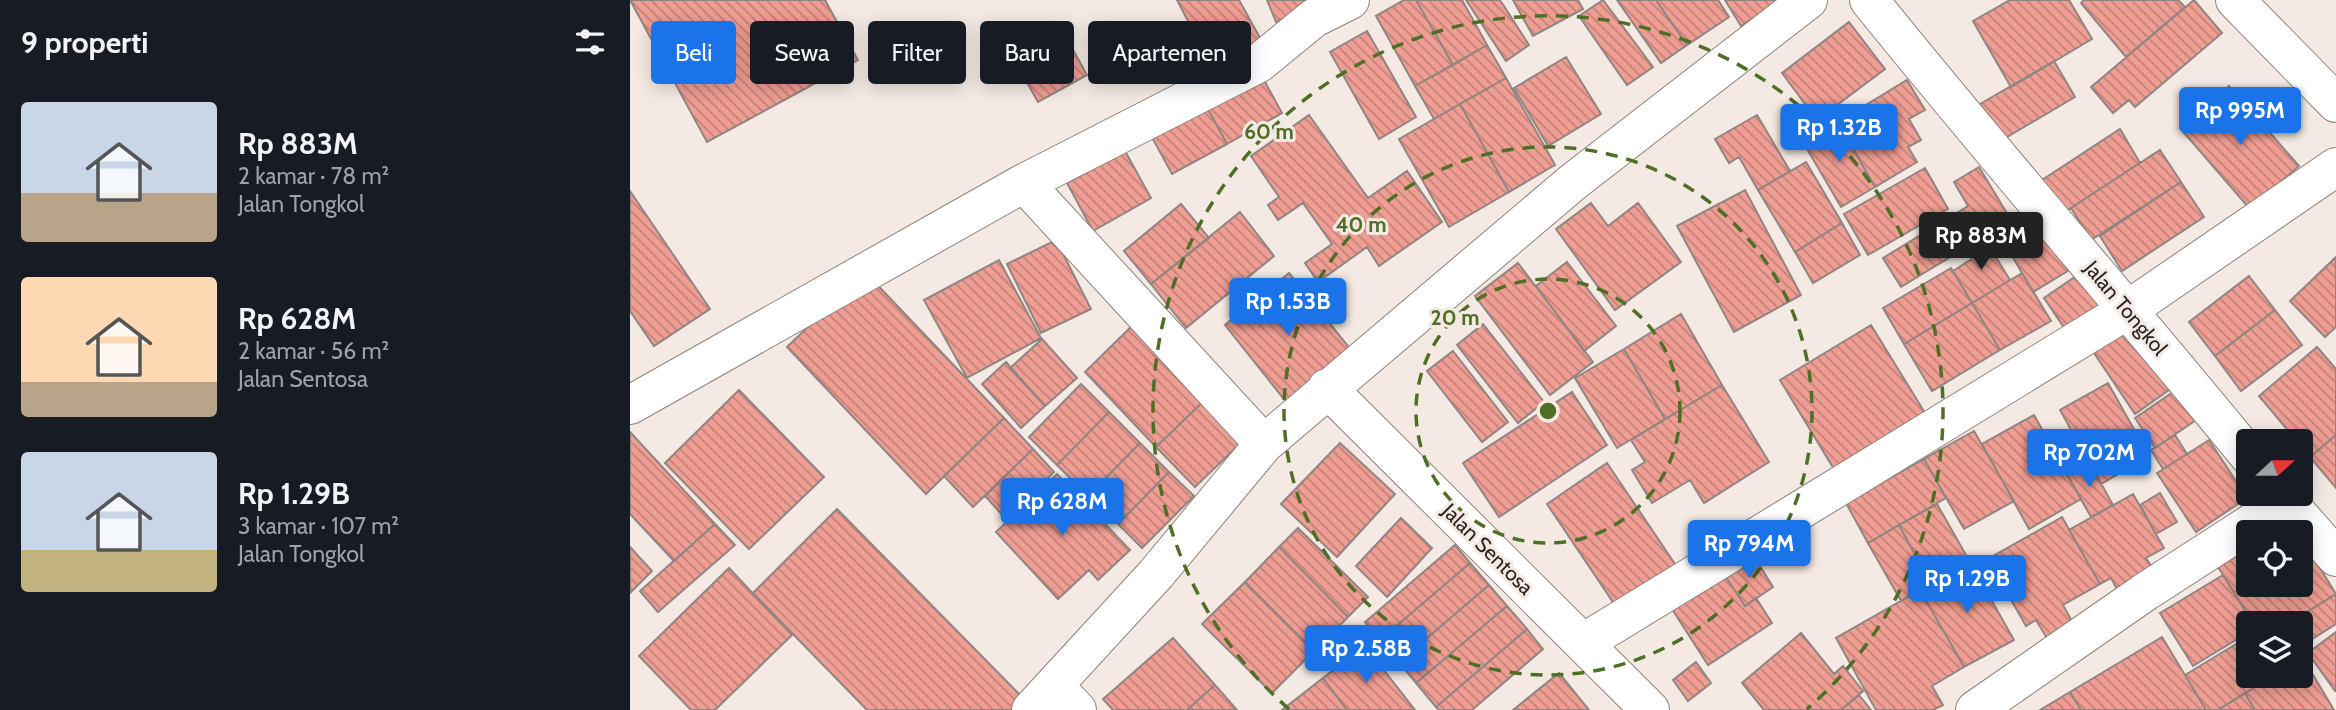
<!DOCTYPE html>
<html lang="id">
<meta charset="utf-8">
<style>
body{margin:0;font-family:Cabin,sans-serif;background:#242831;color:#f1f3f6;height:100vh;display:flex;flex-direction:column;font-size:26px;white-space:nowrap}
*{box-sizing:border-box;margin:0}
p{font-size:23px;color:#9ea1a6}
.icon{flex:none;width:38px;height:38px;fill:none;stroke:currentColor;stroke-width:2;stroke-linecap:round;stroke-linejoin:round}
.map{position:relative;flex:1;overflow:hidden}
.side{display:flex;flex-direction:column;background:#171b24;width:630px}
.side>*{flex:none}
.hud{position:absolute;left:21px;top:21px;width:665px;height:63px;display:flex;gap:14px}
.needle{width:46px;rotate:69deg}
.tools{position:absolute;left:1606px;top:429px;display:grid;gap:14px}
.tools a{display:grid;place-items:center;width:77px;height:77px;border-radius:7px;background:#171b24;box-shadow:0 4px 18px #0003;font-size:35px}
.price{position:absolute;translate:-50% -60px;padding:0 16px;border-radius:7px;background:#1a73e8;color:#fff;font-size:23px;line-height:46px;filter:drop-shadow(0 2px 4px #0008)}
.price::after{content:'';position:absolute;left:50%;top:42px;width:21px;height:16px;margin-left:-10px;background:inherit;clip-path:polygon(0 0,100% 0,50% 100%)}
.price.current{background:#222;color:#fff}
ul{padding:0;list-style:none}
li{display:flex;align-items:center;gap:21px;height:175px;padding:0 21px}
li span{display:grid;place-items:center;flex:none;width:196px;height:140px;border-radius:7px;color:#555}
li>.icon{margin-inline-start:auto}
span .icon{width:84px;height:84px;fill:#fffc;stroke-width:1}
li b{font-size:30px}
h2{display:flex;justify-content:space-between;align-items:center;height:84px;padding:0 21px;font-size:30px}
.pill{padding:0 24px;border-radius:7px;background:#171b24;box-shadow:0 4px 18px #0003;font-size:24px;line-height:63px}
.pill.current{background:#1a73e8;color:#fff}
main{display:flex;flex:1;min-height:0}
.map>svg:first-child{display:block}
.building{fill:url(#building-back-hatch);stroke:#918583;stroke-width:2}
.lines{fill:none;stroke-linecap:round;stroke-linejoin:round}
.minor-casing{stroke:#8c837c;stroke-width:40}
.minor{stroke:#fff;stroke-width:38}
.ring{fill:none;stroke:#4f6f26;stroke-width:3.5;stroke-dasharray:12 9}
.labels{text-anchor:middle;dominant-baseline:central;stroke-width:6;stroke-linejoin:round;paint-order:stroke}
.street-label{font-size:21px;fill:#282422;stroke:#f4eae3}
.centre{fill:#4f6f26;stroke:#f4eae3;stroke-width:3.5}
.ring-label{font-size:21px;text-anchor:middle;font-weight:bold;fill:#4f6f26;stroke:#f4eae3;stroke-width:6;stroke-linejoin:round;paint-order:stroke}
</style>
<main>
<section class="side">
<h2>9 properti<svg class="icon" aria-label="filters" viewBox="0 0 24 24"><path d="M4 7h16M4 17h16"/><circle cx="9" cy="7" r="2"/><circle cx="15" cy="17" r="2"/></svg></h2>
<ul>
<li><span style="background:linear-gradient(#c9d6e8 65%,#b9a48a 0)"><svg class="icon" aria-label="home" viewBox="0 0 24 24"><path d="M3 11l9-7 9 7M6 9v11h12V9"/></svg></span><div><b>Rp 883M</b><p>2 kamar · 78 m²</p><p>Jalan Tongkol</p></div></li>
<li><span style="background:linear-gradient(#ffd9b3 75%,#b9a48a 0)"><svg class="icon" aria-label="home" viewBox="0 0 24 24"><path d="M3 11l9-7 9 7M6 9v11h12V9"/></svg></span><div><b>Rp 628M</b><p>2 kamar · 56 m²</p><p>Jalan Sentosa</p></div></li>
<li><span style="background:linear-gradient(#c9d6e8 70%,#c2b280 0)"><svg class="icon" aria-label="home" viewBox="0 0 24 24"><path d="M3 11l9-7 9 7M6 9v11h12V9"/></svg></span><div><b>Rp 1.29B</b><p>3 kamar · 107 m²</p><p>Jalan Tongkol</p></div></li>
</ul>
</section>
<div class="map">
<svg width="1706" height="710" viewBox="0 0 1706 710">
<defs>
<pattern id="building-back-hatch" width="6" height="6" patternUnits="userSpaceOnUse" patternTransform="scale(1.75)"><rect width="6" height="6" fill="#f09e93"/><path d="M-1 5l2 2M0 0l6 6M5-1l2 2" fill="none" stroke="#c28178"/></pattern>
</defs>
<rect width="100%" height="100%" fill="#f4eae3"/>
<path class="building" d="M0,0H195L228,60L77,142Z
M547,0H609L634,45L584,71Z
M637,0H698L646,22Z
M774,0H786L823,65L785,86L746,16Z
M786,0H832L857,45L823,65Z
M836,0H870L899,45L876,61Z
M883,0H948L953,9L903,36Z
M973,0L1023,67L997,85L949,16Z
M987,0H1026L1057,45L1031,63Z
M1026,0H1088L1099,17L1057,45Z
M1095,0H1147L1148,2L1111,26Z
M1380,0H1439L1462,39L1381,87L1343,21Z
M1454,0H1548L1555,7L1496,57L1451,3Z
M1564,0L1592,33L1505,107L1499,100L1483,113L1461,87Z
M1219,22L1255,69L1187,120L1152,73Z
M737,31L786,117L749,139L700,52Z
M436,37L457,75L408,102L387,65Z
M857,45L876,78L804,119L785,86Z
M936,57L971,114L918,146L884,88Z
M1424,61L1445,97L1372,140L1350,104Z
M629,71L652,113L597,144L574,102Z
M876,78L925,165L879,192L830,104Z
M1277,80L1295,110L1279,119L1291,140L1278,147L1287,162L1245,187L1208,122Z
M1599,86L1669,166L1620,209L1550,128Z
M574,102L597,144L542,174L519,132Z
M830,104L879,192L819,227L769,139Z
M679,115L738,198L777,171L812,222L749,266L737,247L688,282L675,263L702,244L673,203L648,220L638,205L649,197L621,156Z
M1127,115L1160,171L1128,190L1109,157L1099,163L1085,139Z
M1208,122L1245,187L1211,207L1173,142Z
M1490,129L1510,163L1433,213L1412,180Z
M1530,150L1551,182L1461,240L1441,208Z
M495,151L521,198L463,231L437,183Z
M1176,162L1212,223L1165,252L1128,190Z
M1349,167L1381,220L1271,287L1253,258L1338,206L1324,182Z
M1295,168L1318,209L1238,255L1214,214Z
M1551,182L1574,217L1492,271L1470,236Z
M1115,190L1171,295L1104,332L1047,226Z
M0,191L80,309L24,346L0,311Z
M961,203L978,226L1008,203L1051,262L985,310L926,229Z
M551,204L579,238L521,284L494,251Z
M610,212L644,256L556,328L521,284Z
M1408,212L1441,269L1403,292L1370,235Z
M1212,223L1230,255L1183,283L1165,252Z
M1354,238L1380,280L1342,303L1323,271L1343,258L1337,248Z
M426,240L461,309L411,333L377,264Z
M1706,257V327L1695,337L1660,301Z
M369,260L411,338L337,378L294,300Z
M937,262L986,326L954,351L906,286Z
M888,263L963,362L920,395L845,296Z
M1321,268L1342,303L1274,344L1253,308Z
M1455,270L1476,300L1435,329L1414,298Z
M235,272L374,418L296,494L157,347Z
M659,273L722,351L657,403L595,325Z
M1392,273L1421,321L1370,350L1342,303Z
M1619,276L1645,310L1585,356L1559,322Z
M1342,303L1370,350L1302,391L1274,344Z
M1645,310L1672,345L1611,391L1585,356Z
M1051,314L1092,385L1035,419L994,349Z
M508,320L579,396L526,447L455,372Z
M853,324L914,402L888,423L827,345Z
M1241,325L1295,413L1204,469L1150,380Z
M1496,327L1539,390L1505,414L1462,350Z
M412,339L447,378L415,406L380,368Z
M1687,347L1706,369V435L1680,457L1671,446V441H1667L1629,396Z
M994,349L1035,419L987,448L945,378Z
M823,351L878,422L852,442L797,371Z
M376,362L415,406L391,428L352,384Z
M1478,383L1519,456L1471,484L1430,410Z
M451,384L479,412L427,465L399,437Z
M1092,385L1139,462L1074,503L1060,480L1022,503L1002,470L1015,462L1001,440Z
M1549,388L1569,418L1525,448L1505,418Z
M109,390L194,477L119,549L35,463Z
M942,392L977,445L869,517L833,463Z
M579,396L618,436L565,487L526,447Z
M479,412L510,443L458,496L427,465Z
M1404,415L1451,499L1399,529L1352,444Z
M374,418L403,449L343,507L314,476Z
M1344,431L1384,501L1334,529L1294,459Z
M0,432L85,524L44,561L0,514Z
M1545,435L1557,454L1533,469L1521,450Z
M1706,435V488L1680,457Z
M1579,440L1617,498L1566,532L1527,473Z
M510,443L539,472L488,524L458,496Z
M710,443L765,494L707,557L651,504Z
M403,449L424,472L376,519L355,496Z
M1294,459L1316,498L1238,543L1216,503Z
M1458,460L1483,505L1461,517L1436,473Z
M977,463L1049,570L989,611L917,504Z
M539,472L564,496L512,548L488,524Z
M427,474L500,550L468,580L459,570L428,599L366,532Z
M1530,493L1547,522L1526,534L1510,505Z
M1503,494L1534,548L1516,558L1524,571L1488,591L1481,578L1470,584L1439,530Z
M1307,504L1340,562L1301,584L1269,525Z
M207,509L399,704L392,710H237L123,593Z
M1432,517L1470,584L1433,605L1444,625L1418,640L1406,620L1396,626L1358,559Z
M771,518L802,548L757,597L726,566Z
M85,524L105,545L28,612L10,591Z
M1269,525L1301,584L1271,601L1238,543Z
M668,528L738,597L718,617L649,547Z
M825,545L840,563L750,640L735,622Z
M0,547L22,571L0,593Z
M649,547L718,617L684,651L615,582Z
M1677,547L1706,594L1659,623H1623L1604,592L1619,583L1671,584V551Z
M1619,548V583L1604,592L1588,567Z
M1123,555L1143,587L1115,606L1094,574Z
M1340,562L1384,640L1334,667L1290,590Z
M840,563L859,585L769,662L750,640Z
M99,568L162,635L85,710H61L9,656Z
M1094,574L1115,606L1126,598L1142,623L1078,665L1042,609Z
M1593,575L1623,623H1619V632L1563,666L1530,613Z
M615,582L684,651L642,693L572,624Z
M859,585L877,606L786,683L769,662Z
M1290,590L1334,667L1302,686L1313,705L1303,710H1246L1206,638Z
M1706,594V624L1671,646V623H1659Z
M877,606L897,629L806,707L786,683Z
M897,629L913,649L842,710H809L806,707Z
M1706,632V690L1705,691L1678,653Z
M1171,633L1204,674L1213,666L1233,691L1211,710H1134L1112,683Z
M1532,637L1576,710H1451L1440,692Z
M543,638L585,685L557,710H483L473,699Z
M1606,644L1619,665V676H1625L1630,684L1588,710H1576L1555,675Z
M735,646L785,710H717L693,678Z
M1673,658L1704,710H1625L1615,693L1645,676H1671Z
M1066,662L1081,683L1058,701L1043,680Z
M929,673L959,710H883Z
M693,678L717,710H652Z
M585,685L607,710H557Z
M1440,692L1451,710H1410Z
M1615,693L1625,710H1588Z
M1229,695L1241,710H1211Z"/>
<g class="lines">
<defs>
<path id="minor" d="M1239,0C1363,154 1493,302 1619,456
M1605,0L1706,103
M394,183L634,444
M697,388L1020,710
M0,405L394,183L629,63L684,18L720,0
M1650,494L1706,557
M953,643L1499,309L1706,167
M425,687L447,710
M401,710L526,574L634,444L943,182L1178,0
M1345,710L1515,592L1656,501"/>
</defs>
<use href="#minor" class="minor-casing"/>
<use href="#minor" class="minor"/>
</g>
<g class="ring">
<circle cx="918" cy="411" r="132"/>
<circle cx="918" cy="411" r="264"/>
<path d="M659 709A395 395 0 1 1 1177 709"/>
</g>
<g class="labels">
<g class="street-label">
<text transform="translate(1496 308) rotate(50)">Jalan Tongkol</text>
<text transform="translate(858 549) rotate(45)">Jalan Sentosa</text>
</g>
</g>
<circle cx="918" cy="411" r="10" class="centre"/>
<g class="ring-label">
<text x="639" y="139">60 m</text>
<text x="731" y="232">40 m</text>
<text x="825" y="325">20 m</text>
</g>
</svg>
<div class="tools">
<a><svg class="needle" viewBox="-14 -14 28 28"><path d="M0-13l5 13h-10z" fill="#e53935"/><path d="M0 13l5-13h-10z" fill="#9ea1a6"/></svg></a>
<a><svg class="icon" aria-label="locate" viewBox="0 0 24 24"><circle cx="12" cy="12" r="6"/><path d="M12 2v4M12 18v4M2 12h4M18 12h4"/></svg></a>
<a><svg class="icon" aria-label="layers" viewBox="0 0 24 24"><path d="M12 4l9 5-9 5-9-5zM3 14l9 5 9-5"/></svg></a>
</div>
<b class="price" style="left:1610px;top:147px">Rp 995M</b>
<b class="price" style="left:1209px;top:164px">Rp 1.32B</b>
<b class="price current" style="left:1351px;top:272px">Rp 883M</b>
<b class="price" style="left:658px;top:338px">Rp 1.53B</b>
<b class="price" style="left:1459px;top:489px">Rp 702M</b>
<b class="price" style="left:432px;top:538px">Rp 628M</b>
<b class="price" style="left:1119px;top:580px">Rp 794M</b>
<b class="price" style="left:1337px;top:615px">Rp 1.29B</b>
<b class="price" style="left:736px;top:685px">Rp 2.58B</b>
<div class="hud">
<a class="pill current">Beli</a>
<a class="pill">Sewa</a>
<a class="pill">Filter</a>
<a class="pill">Baru</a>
<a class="pill">Apartemen</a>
</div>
</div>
</main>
